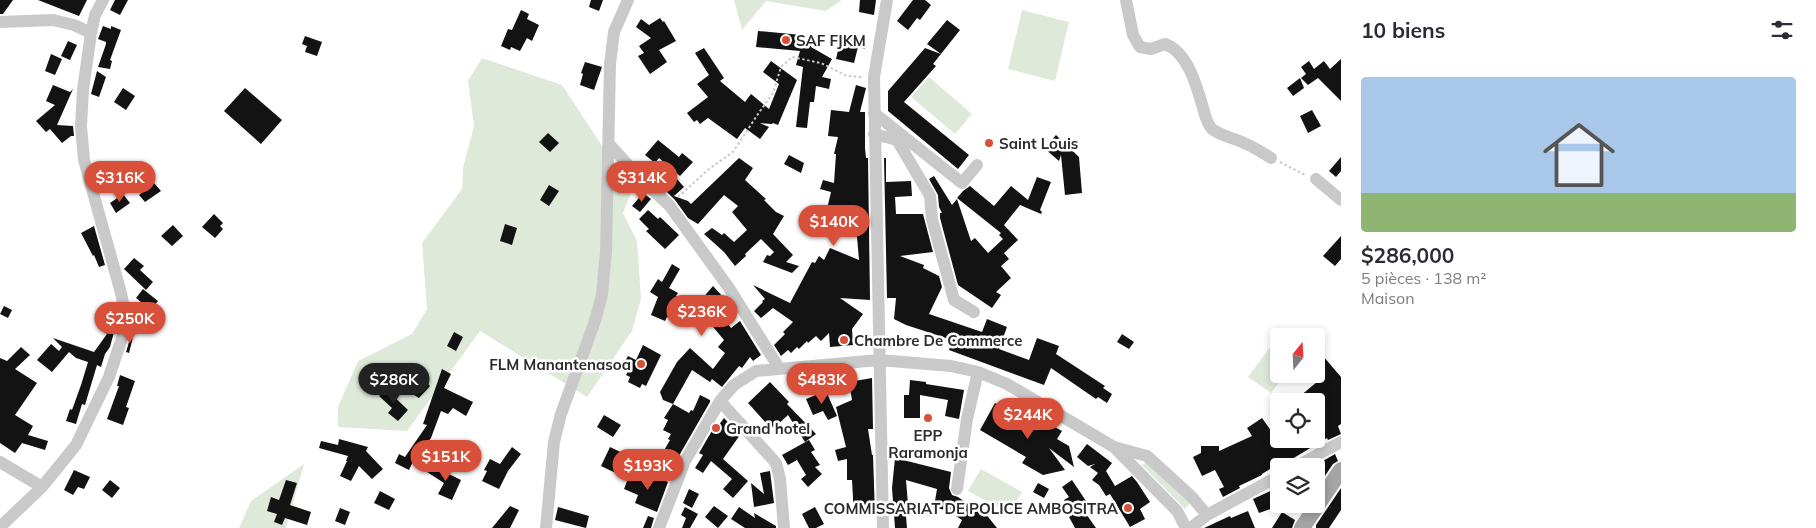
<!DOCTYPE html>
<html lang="fr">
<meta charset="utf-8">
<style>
body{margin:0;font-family:Mulish,sans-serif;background:#f2f2f3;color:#2b2b33;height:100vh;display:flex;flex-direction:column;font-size:19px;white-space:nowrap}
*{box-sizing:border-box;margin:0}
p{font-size:16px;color:#7c7c81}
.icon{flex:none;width:28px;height:28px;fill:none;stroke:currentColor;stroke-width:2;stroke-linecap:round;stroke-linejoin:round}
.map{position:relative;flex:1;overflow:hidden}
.panel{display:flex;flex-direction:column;background:#fff;width:475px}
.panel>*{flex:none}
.needle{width:32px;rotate:18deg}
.controls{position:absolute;left:1270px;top:328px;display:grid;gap:10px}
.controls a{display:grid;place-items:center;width:55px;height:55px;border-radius:5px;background:#fff;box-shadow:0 2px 8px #0003;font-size:25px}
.price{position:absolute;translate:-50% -42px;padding:0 11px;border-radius:18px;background:#d85039;color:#fff;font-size:16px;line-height:32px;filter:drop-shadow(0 1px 2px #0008)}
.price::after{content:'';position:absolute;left:50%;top:30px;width:15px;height:11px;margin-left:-8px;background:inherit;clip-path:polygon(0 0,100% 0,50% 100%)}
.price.on{background:#222;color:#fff}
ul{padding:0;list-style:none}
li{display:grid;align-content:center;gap:10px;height:265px;padding:0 20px}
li+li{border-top:1px solid #e1e1e2}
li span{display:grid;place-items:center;height:155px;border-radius:5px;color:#555}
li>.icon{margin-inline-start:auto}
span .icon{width:90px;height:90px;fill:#fffc;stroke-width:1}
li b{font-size:21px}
h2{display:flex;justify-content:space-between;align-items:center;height:60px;padding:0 20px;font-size:21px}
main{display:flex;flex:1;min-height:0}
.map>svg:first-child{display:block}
.green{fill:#dfe9da}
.building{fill:#131313}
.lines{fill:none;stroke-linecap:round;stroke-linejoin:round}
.path{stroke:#c9c9c9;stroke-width:2;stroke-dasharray:2.5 2.5;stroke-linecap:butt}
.minor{stroke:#c9c9c9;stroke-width:12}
.major{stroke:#a4a4a4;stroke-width:16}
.poi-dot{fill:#d85039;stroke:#fff;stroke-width:2}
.labels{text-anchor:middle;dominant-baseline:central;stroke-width:5;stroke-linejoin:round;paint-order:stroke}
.poi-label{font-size:15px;font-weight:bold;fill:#2c2c2c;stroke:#fff;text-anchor:start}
</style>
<main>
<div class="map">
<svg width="1341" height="528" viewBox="0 0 1341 528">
<rect width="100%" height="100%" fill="#fff"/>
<path class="green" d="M734,0H842L826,11L766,1L742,30Z
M1022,10L1069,22L1055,81L1008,69Z
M482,58L562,85L616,167L638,176L623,213L637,241L641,299L632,331L587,397L480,331L407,431L338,427V407L358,361L412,334L427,309L422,243L462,189L463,167L474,126L468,81Z
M929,77L972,114L955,134L911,97Z
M1276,339L1279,341V374H1285L1271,393L1248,377Z
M1148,460L1190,503L1185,509L1142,465Z
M304,464L286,528H239L251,501Z
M981,469L1022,492L1009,514L968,491Z"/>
<path class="building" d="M0,0H13L3,14H0Z
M38,0H87L79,16Z
M115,0H128L120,15L110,10Z
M591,0H603L599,11L589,7Z
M860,0H876L874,15L859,12Z
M913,0H925L931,5L920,20L917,18L908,30L897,21Z
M521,10L529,14L527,19L539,25L532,41L527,38L520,51L511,47L510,50L501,46L508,29L512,30Z
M660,18L663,22L664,21L676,41L659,50L667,62L650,74L638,56L644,53L639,46L651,38L636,27L641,19L649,25Z
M947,20L960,30L933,64L936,66L904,102L969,155L958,169L888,111V91L925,48L941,54L927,44Z
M103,26L111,29V26L121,30L110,60L112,61L110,69L98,67L106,44V42L98,39Z
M758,31L812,36L811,47L832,59L822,77L831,79L829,89L816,86L814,102H810L807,128L796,127L803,67L796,65L800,51L756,47Z
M842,33L867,39L865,49L858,47L854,63L836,59Z
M305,36L322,42L317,56L305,52L307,46L302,44Z
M68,41L77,45L70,60L61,56Z
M704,48L724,78L720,81L745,102L751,94L769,109L779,84L763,72L771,61L797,80L778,125L773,123L772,124L760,123L769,127L760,139L745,128L737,139L708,118L700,124L697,120L694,122L687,113L708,97L697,84L709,75L695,53Z
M51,54L62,59L55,75L45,71Z
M1341,59V101L1318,78L1308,85L1301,78L1306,74L1301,67L1309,61L1314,69L1324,61L1330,69Z
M585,62L602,67L594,90L580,85L583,74L581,73Z
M97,71L106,77L99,97L91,94Z
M1300,78L1304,88L1293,96L1287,88Z
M53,85L70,92L73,89L57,125L73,126L74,136H71L62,143L50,129L46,132L36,121L55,105L46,101Z
M856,85L866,88L860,112H865V148L866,158H868L870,300L840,298L863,314L852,329L853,345L830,347L829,333L821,341L816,336L808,343L807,341L799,349L797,347L791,353L788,350L781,356L774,345L785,334L783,332L793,322L773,308L761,318L754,311L763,302L762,301L765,299L753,285L790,303L812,262L815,263L819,256L824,260L830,248L859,260L857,237L822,230L831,192L820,189L823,180L834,183L836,154H834L838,137L828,136L831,110L849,112Z
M123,88L135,96L126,110L114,102Z
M245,88L282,120L261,144L224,111Z
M1312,110L1321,126L1308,133L1300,116Z
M548,133L559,143L550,152L539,142Z
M1056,135L1079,157L1082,193L1065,195L1061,155L1059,161L1044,148Z
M658,140L679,157L682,153L693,162L680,176L659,158L655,163L645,155Z
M789,155L804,163L801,173L784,164Z
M1341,157V171L1336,177L1329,171Z
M739,158L753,168L745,180L766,199L764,200L776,212L784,216L773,234L793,255L786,262L799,266L792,273L763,262L767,255L770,256L774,252L761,239L745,254L746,256L735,266L724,252L704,234L712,228L722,235L724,233L734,242L747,230L732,212L738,206L724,195L698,224L688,218L675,200L665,190L677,179L684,187L674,196L688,201L691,204Z
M884,158H886V182L911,181L912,196L895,197L896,214H923L933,252L900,256L924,265L923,268L939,276L942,287L929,314L982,332L987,319L1007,327L999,349L1029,360L1037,338L1059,346L1056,354L1105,386L1103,388L1112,394L1107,403L1098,397L1096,399L1051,368L1044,385L949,350L952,340L906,325L894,319L896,298H887Z
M934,176L952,205L957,199L971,241L975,238L988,253L1003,239L999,235L1001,233L957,198L963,191L970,186L994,206L1011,186L1028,200L1037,177L1051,182L1040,210L1042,212L1041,214L1020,205L1004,225L1018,240L1004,253L1009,259L1001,266L1011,278L996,292L1001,295L992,308L958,285L940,218V213H942L939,207L938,195L929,179Z
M154,183L161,191L145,202L139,195Z
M549,185L559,191L549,206L540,200Z
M643,193L651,199L640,212L632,206Z
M123,194L130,203L116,213L110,203Z
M648,210L658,219L660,217L679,235L665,249L646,231L649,229L639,219Z
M214,214L223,223L220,226L223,229L215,238L202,227Z
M505,224L517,228L512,245L500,241Z
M173,225L183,236L172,246L161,236Z
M94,226L105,265L99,267L94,255L93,256L81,233Z
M1341,236V259L1335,266L1323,256Z
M134,258L144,266L140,270L153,282L146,290L124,269Z
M672,264L680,269L669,288L678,293L676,296L695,307L713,286L724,298L721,300L728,309L721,315L731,328L740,321L761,355L753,361L750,357L742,368L739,366L722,387L712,379L710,382L692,370L673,404L663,400L660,392L677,362L690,348L713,369L725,353L718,347L724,340L704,316L694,326L680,312L675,321L667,317L665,321L651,315L658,297L650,292L658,279L662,282Z
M143,289L158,301L146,316L136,308L141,302L136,298Z
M4,306L12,310L8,318L0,314Z
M104,313L117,321L110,347L105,354L101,367L97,365L85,405L82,404L76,424L66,421L70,409L72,410L81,385L88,362L76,358L69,352L52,372L37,360L51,344L59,351L62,347L53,338L94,352L107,334L96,323Z
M132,332L133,333V337L129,353L126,352Z
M454,332L463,337L456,351L447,346Z
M1122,334L1134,342L1129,349L1117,342Z
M643,345L661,355L646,386L642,384L640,388L628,382L630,377L626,375L628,371L622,367L628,356L636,360Z
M21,347L30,355L15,369L37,383L15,415L33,426L28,435L48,441L45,450L22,443L15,453L0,443V358L7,361Z
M1323,356L1341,377V424L1338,426L1341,434L1328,440L1327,438L1282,465L1281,462L1262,474V475L1239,486L1240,488L1223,497L1219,489L1224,487L1215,470L1202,476L1193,457L1201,453V446H1219V451L1252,436L1247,428L1262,418L1279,442L1284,439H1316V401H1294L1323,377L1316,370V362Z
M406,365L430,386L419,398L392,381Z
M442,369L451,374L444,388L473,402L466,416L453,408L448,414L441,411L431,438L421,450L419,449L409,470L395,463L399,454L405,457L427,425L423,424Z
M120,375L135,381L126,407L129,408L123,425L107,419L119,386H117Z
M872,378L873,429H868L872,455H873L875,515L854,516L852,480H847V459L838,461L835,450L846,447L836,407L852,400L849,382Z
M910,380L926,382V384L964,390L959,419L945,416L948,400L920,395V418H904V395H909Z
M770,382L789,402L787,404L816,434L805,442L788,415L774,428L768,422L766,423L748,403Z
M386,389L408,410L398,421L388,413L392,408L379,396Z
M826,391L837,416L828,420L823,411L813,415L806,399Z
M700,395L710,400V402L676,461L662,454L670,440L668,439L671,434L663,430L668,420L664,418L673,404L689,413L691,410L693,411Z
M995,403L1042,430L1046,422L1062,431L1057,439L1069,446L1074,467L1049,448L1065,470L1043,475L1022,463L1026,457L980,430Z
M604,415L621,425L613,437L597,427Z
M724,418L740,435L723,459L748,481L733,498L723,489L732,479L711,461L703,473L695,468L703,455L699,453L713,429L715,430Z
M339,439L368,447L366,451L383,469L372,479L359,466L351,481L340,476L347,461H346L348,456L319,448L321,441L338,445Z
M809,440L815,450L811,452L820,465L815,467L822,474L808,487L801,479L806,475L797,460L788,465L782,455Z
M1087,444L1112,463L1106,471L1115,486L1132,476L1137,482L1150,502L1140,509L1145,519L1130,527L1110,494L1106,496L1099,485L1092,480L1098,473L1090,467L1095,464L1088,466L1077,457Z
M512,447L521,454L508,471L499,489L482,481L487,471L484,470L490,459L500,464Z
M610,447L633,458L624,477L601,466Z
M1335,454L1338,461L1333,464L1316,489V466H1314Z
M895,458L951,472L949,488L952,495L958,497L982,514L985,513L997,528H958L962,520L948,511L934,507L937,489L906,480L908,504H905L907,528H895L892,488Z
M431,465L461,480L452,500L438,494L444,483L427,472Z
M74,470L90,477L84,489L78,487L73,495L64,490Z
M770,471L774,503L754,507L751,483L764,494L760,473Z
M647,474L668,482L657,512L635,503L638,495L624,489L629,476L644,482Z
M110,480L120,488L112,498L102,490Z
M286,480L297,483L290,505L311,512L307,525L285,518L282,525L274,522L277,514L267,511L271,497L279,500Z
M1072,480L1090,507L1084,511L1096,528H1075L1069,517L1074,514L1064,500L1069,497L1062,487Z
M1038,483L1049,489L1044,498L1033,492Z
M1279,487V506L1259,513L1253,499Z
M1341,488V510L1329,528H1316V525Z
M689,489L699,494L692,508L683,503Z
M380,491L395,499L389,510L374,503Z
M510,506L519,510L510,528H492Z
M714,506L728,516L718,528L705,517Z
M558,507L589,516L586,528L555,520Z
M685,507L698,514L690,528H682L686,518L681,515Z
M739,507L755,518L754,513L776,526V528H745L731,519Z
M815,507L824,524L816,528H809L802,514Z
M340,508L350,512L345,525L335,521Z
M1248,511L1255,528H1204L1230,516L1231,518Z
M1282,512L1295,520L1292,528H1272Z
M648,516L654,518L651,528H643Z"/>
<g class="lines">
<path class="path" d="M1280,162L1305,175
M678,197L709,169L733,152L758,114L773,93L781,67L792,57L821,63L847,76L862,77"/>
<path class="minor" d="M1126,0L1133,35L1140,47L1151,49L1165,44C1188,52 1197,87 1203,108C1205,115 1207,124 1212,129C1221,136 1234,138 1244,143C1254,147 1263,153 1271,158
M0,22L53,20L74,25L91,33
M874,113L962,183L977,165
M874,134L897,140L930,196L932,219L954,300L974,312
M609,144L638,176L669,205L729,288L779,368
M1316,179L1341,200
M720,401L776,463L780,479L784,528
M1115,448L1177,511L1186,528
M0,462L42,487
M1297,466L1341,442
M957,489L967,419L978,372
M0,527L42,487L76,445L109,377L123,335L126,317L121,293L84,160L81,126L83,90L91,33L95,15L103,0
M546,528L554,442L561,414L595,321L602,295L606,252L610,64L614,32L628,0
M659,528L685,461L720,401L734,385L756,371L879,360L951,366L978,372L1007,384L1114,447L1147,456L1192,497L1207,515
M883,528L874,77L887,0
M1191,528L1207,515L1279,476"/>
<path class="major" d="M1302,528L1341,470"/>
</g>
<g class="poi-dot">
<circle cx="786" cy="40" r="5"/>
<circle cx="989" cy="143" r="5"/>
<circle cx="844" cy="340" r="5"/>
<circle cx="641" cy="364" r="5"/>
<circle cx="928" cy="418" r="5"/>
<circle cx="716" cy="428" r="5"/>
<circle cx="1128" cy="508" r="5"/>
</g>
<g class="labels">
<g class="poi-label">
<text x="796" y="40">SAF FJKM</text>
<text x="999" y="143">Saint Louis</text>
<text x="854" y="340">Chambre De Commerce</text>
<text x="631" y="364" text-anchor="end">FLM Manantenasoa</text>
<text x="726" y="428">Grand hotel</text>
<text x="928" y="435" text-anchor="middle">EPP<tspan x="928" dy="17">Raramonja</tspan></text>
<text x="1118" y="508" text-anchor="end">COMMISSARIAT DE POLICE AMBOSITRA</text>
</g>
</g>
</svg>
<div class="controls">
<a><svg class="needle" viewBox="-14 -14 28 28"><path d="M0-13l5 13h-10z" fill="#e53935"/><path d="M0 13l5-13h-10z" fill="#7c7c81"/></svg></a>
<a><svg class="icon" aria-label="locate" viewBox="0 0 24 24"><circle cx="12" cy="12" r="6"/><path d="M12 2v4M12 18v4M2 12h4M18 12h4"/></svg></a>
<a><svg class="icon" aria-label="layers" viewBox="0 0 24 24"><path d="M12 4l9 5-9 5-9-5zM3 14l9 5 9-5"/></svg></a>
</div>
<b class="price" style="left:120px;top:203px">$316K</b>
<b class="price" style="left:642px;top:203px">$314K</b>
<b class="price" style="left:834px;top:247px">$140K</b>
<b class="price" style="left:702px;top:337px">$236K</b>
<b class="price" style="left:130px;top:344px">$250K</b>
<b class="price on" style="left:394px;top:405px">$286K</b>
<b class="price" style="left:822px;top:405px">$483K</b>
<b class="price" style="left:1028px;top:440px">$244K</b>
<b class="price" style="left:446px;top:482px">$151K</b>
<b class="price" style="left:648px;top:491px">$193K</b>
</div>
<section class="panel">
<h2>10 biens<svg class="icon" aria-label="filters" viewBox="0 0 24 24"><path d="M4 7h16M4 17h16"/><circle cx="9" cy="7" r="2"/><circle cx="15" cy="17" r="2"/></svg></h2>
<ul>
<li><span style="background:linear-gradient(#a9c7e8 75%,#8fb573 0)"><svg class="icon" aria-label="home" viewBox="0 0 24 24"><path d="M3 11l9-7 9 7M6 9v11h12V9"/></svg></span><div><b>$286,000</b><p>5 pièces · 138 m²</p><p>Maison</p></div></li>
</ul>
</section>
</main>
